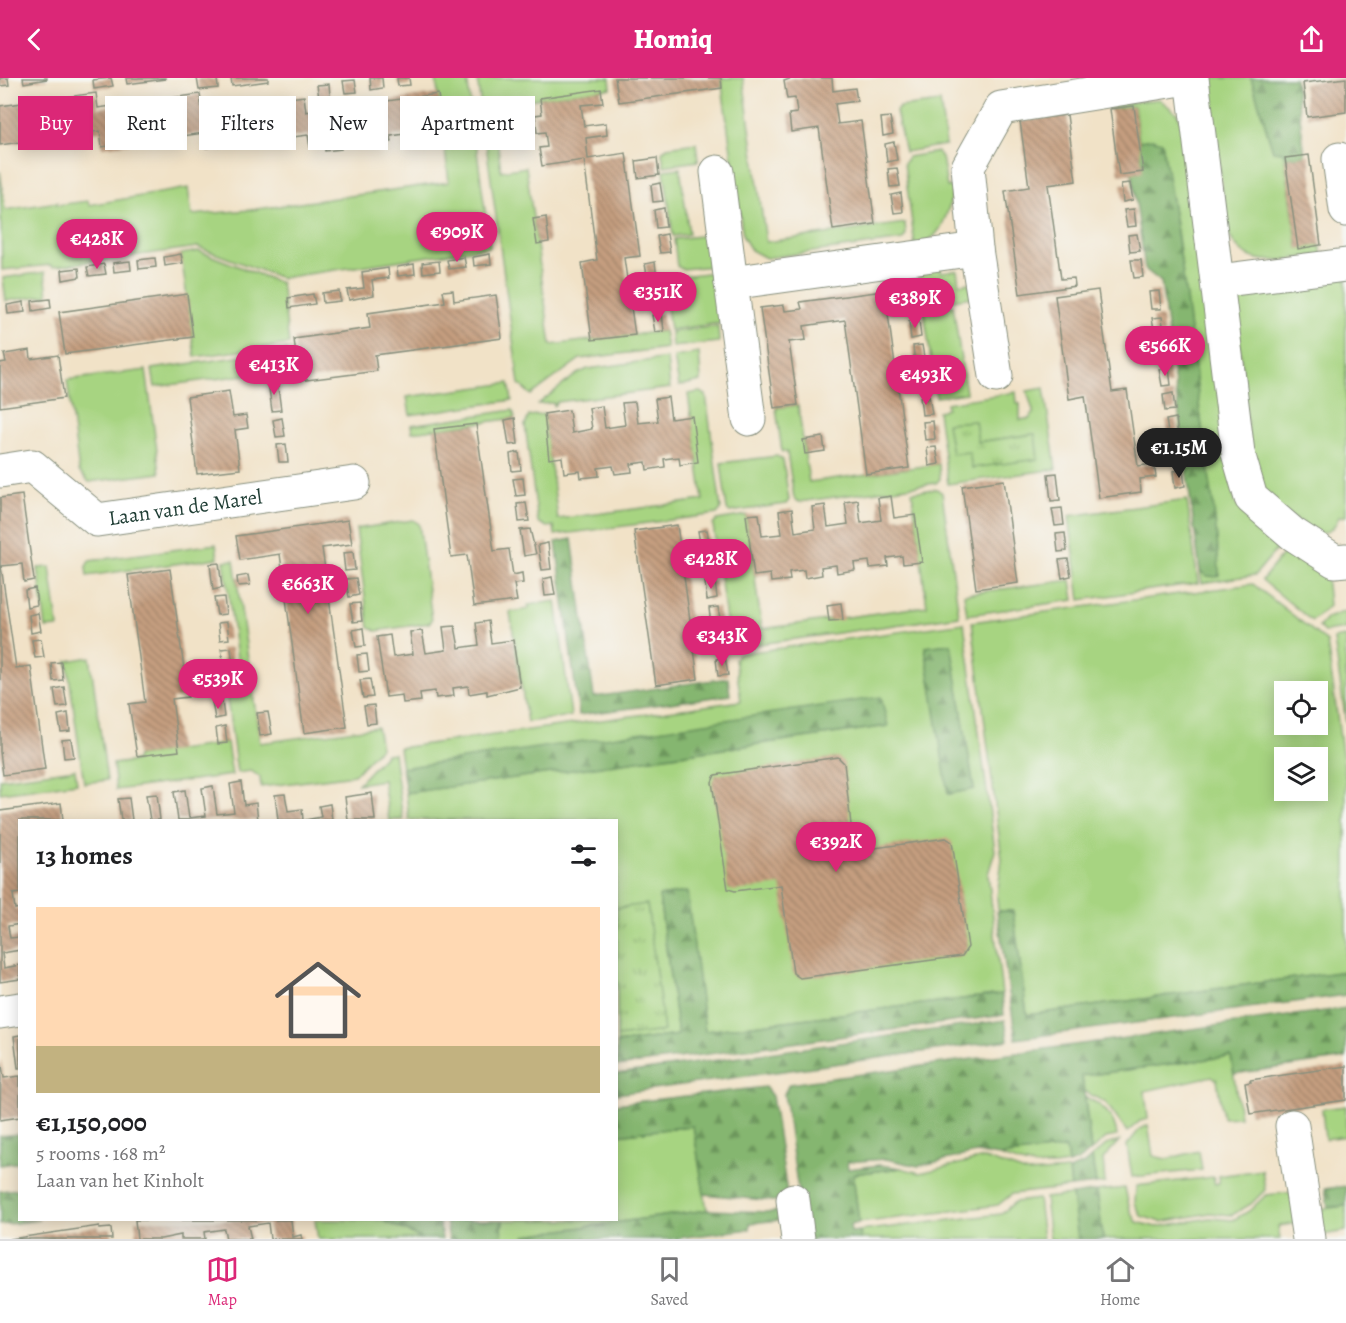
<!DOCTYPE html>
<meta charset="utf-8">
<style>
body{margin:0;font-family:Alegreya,serif;background:#f6f6f6;color:#202124;height:100vh;display:flex;flex-direction:column;font-size:22px;white-space:nowrap}
*{box-sizing:border-box;margin:0}
p{font-size:20px;color:#757577}
.icon{flex:none;width:33px;height:33px;fill:none;stroke:currentColor;stroke-width:2;stroke-linecap:round;stroke-linejoin:round}
.map{position:relative;flex:1;overflow:hidden}
.drawer{position:absolute;left:18px;top:741px;width:600px;height:402px;display:flex;flex-direction:column;background:#fff;border-radius:0px;box-shadow:0 3px 15px #0003}
.drawer>*{flex:none}
.hud{position:absolute;left:18px;top:18px;width:600px;height:54px;display:flex;gap:12px}
.controls{position:absolute;left:1274px;top:603px;display:grid;gap:12px}
.controls a{display:grid;place-items:center;width:54px;height:54px;border-radius:0px;background:#fff;box-shadow:0 3px 15px #0003;font-size:30px}
.price{position:absolute;translate:-50% -51px;padding:0 14px;border-radius:21px;background:#db2777;color:#fff;font-size:20px;line-height:39px;filter:drop-shadow(0 2px 3px #0008)}
.price::after{content:'';position:absolute;left:50%;top:36px;width:18px;height:14px;margin-left:-9px;background:inherit;clip-path:polygon(0 0,100% 0,50% 100%)}
.price.current{background:#222;color:#fff}
ul{padding:0;list-style:none}
li{display:grid;align-content:center;gap:12px;height:318px;padding:0 18px}
li+li{border-top:2px solid #e0e0e0}
li span{display:grid;place-items:center;height:186px;border-radius:0px;color:#555}
li>.icon{margin-inline-start:auto}
span .icon{width:108px;height:108px;fill:#fffc;stroke-width:1}
li b{font-size:26px}
h2{display:flex;justify-content:space-between;align-items:center;height:72px;padding:0 18px;font-size:26px}
.pill{padding:0 21px;border-radius:0px;background:#fff;box-shadow:0 3px 15px #0003;font-size:21px;line-height:54px}
.pill.current{background:#db2777;color:#fff}
header{display:flex;justify-content:space-between;align-items:center;height:78px;padding:0 18px;background:#db2777;color:#fff;font-size:27px;font-weight:800}
.menu{display:flex;justify-content:space-around;align-items:center;height:84px;border-top:2px solid #e0e0e0;background:#fff;font-size:16px;color:#757577}
.menu a{display:grid;justify-items:center;gap:3px}
.menu .current{color:#db2777}
.map>svg:first-child{display:block}
.grass{fill:#a7d481;stroke:#63885a;stroke-width:1.5;fill-rule:evenodd}
.forest{fill:url(#forest-firs);stroke:#527a52;stroke-width:1.5}
.park{fill:url(#park-tufts);stroke:#63885a;stroke-width:1.5}
.building{fill:url(#building-back-hatch)}
.lines{fill:none;stroke-linecap:round;stroke-linejoin:round}
.minor-casing{stroke:#88907e;stroke-width:35}
.minor{stroke:#fff;stroke-width:33}
.labels{text-anchor:middle;dominant-baseline:central;stroke-width:5;stroke-linejoin:round;paint-order:stroke}
.street-label{font-size:21px;fill:#1f3d34;stroke:#f6f6f2}
</style>
<header><svg class="icon" aria-label="back" viewBox="0 0 24 24"><path d="M15 5l-7 7 7 7"/></svg>Homiq<svg class="icon" aria-label="share" viewBox="0 0 24 24"><path d="M12 15V3M7 8l5-5 5 5M5 13v7h14v-7"/></svg></header>
<div class="map">
<svg width="1346" height="1161" viewBox="0 0 1346 1161">
<defs>
<pattern id="forest-firs" width="22" height="20" patternUnits="userSpaceOnUse" patternTransform="scale(1.5)"><rect width="22" height="20" fill="#85b66f"/><path d="M5 1l3.5 6h-7zM16 11l3.5 6h-7z" fill="#6c955c"/></pattern>
<pattern id="park-tufts" width="24" height="20" patternUnits="userSpaceOnUse" patternTransform="scale(1.5)"><rect width="24" height="20" fill="#a7d481"/><path d="M3 7l-1-3M5 7V3M7 7l1-3M15 17l-1-3M17 17v-4M19 17l1-3" fill="none" stroke="#87ad6a"/></pattern>
<pattern id="building-back-hatch" width="6" height="6" patternUnits="userSpaceOnUse" patternTransform="scale(1.5)"><rect width="6" height="6" fill="#c59e7f"/><path d="M-1 5l2 2M0 0l6 6M5-1l2 2" fill="none" stroke="#9f8269"/></pattern>
</defs>
<rect width="100%" height="100%" fill="#f6f6f2"/>
<filter id="ink" filterUnits="userSpaceOnUse"><feTurbulence type="fractalNoise" baseFrequency=".0167" numOctaves="2"/><feDisplacementMap in="SourceGraphic" scale="12" xChannelSelector="R" yChannelSelector="G"/><feConvolveMatrix kernelMatrix="1 2 1 2 8 2 1 2 1" color-interpolation-filters="sRGB"/></filter>
<filter id="wash" filterUnits="userSpaceOnUse"><feTurbulence type="fractalNoise" baseFrequency=".008" numOctaves="4" result="noise"/><feDisplacementMap in="SourceGraphic" scale="24" xChannelSelector="R" yChannelSelector="G"/><feGaussianBlur stdDeviation="1.35" result="paint"/><feColorMatrix in="noise" values="0 0 0 0 0 0 0 0 0 0 0 0 0 0 0 0 0 1.4 0 .05"/><feComposite in="paint" operator="in"/></filter>
<g filter="url(#wash)">
<rect width="100%" height="100%" fill="#f1e2c7"/>
<path class="grass" d="M436,0H467L490,169L281,200L198,169L52,189L51,187L2,192L0,93L5,132L57,124V127L88,123L89,127L188,110L192,137L250,132L449,104Z
M477,0H610L611,10L493,27L501,93L526,89L551,267L664,253L667,270L580,281L531,317L519,306Z
M721,0H743L766,164L905,145L906,156L903,162L766,180L751,172L743,159Z
M1208,0H1251L1273,72L1283,74L1285,80L1298,170L1320,167L1322,177C1286,180 1245,196 1228,154Z
M1159,21L1178,36L1183,50L1235,425L1263,446L1260,450L1281,466L1255,497L1202,505L1200,493L1207,498H1218L1217,468L1178,159L1162,65L1139,63L1134,28L1110,31L1109,27Z
M940,24L946,67L905,74L896,33L900,29Z
M696,65L698,83L664,88L662,74L667,69Z
M937,74L942,79L947,109L955,108C947,132 945,162 915,168L904,85L908,79Z
M680,90L689,156L673,158L664,92Z
M709,157L713,188L682,191L677,188L674,161Z
M199,173L281,205L289,266L195,279L181,176Z
M940,186L941,194L957,192L959,206L970,205L972,219L923,226L918,189Z
M1346,193V438L1339,439C1334,450 1330,455 1317,456L1265,422L1252,394L1236,227L1247,214Z
M45,194L48,217L6,223L3,200Z
M714,194L721,245L670,252L664,204L667,200Z
M953,227L966,315L936,319L924,232Z
M718,248L719,264L672,269L671,254Z
M287,272L289,291L155,309L152,291Z
M699,275L701,303L679,308L674,279Z
M667,280L670,310L557,324L554,328L553,325L538,326L577,296L588,291Z
M146,292L160,395L89,404L79,393L67,302Z
M509,305L512,322L410,337L407,319Z
M1044,310L1056,391L948,406L938,333L947,331L946,325L1016,314L1017,326L1020,325V342L1031,340V337L1034,336L1027,313ZM1034,356L973,390L972,389L970,374L977,364Z
M700,314L706,317L721,431L717,436L555,457L554,448L547,449L538,444L525,347L529,338L544,336L558,441L703,422L688,316Z
M798,327L809,404L939,386L940,401L936,405L799,424L794,420L787,374H782L776,330Z
M513,332L515,340L412,354L411,347Z
M777,378L783,382L789,422L786,426L730,434L727,432L721,385Z
M937,411L942,415L959,538L730,570L713,447L717,442L746,437L762,551L927,528L912,414Z
M1187,422L1198,505L1080,522L1069,438Z
M413,442L419,446L432,542L429,545L376,553L369,549L356,451Z
M216,466L218,480L87,498L86,489L89,483Z
M1287,471L1326,496L1329,528L1312,543L1262,502Z
M234,482L260,665L377,649L381,669L354,697L261,709L260,699L251,693L237,695L227,620L242,617L224,483Z
M50,489L58,549L46,550L38,490Z
M1071,502L1074,522L967,537L964,516Z
M1253,506L1327,564L1346,704V893L1027,937L1013,833H998L997,819L1002,781L972,544ZM1284,614H1317V646H1284ZM1284,680H1317V712H1284Z
M556,523L571,638L527,644L510,534L529,531L528,527Z
M1346,533V551L1324,554L1319,549L1327,540Z
M964,545L995,773L988,796L1002,916L705,953L686,814L659,818L678,957L617,965L616,742H409L406,715L888,648L402,690L399,670L741,623L735,581L738,576ZM951,566L974,711L949,716L925,569Z
M1346,559V645L1334,561Z
M90,579L107,702L84,705L67,583Z
M227,665L232,697L116,712L113,686L136,683L137,678Z
M394,675L403,742H389L383,702L358,706L386,676Z
M75,691L77,705L0,715V701Z
M1231,978L1240,1039L1223,1040L1217,1002L1212,998L1145,1013L1148,1041L1140,1043L1127,1054L1106,1025L1084,1013L1082,998Z
M1085,1019C1102,1026 1115,1038 1117,1058L1106,1060L1091,1073Z
M1346,1028V1058L1325,1061L1322,1031Z
M1148,1047L1153,1078L1166,1081L1199,1073L1202,1092L1132,1099L1127,1067L1139,1052Z
M693,1048L707,1132L526,1157L525,1161H501L503,1142H616L617,1057Z
M1119,1063L1103,1081L1105,1105L1096,1106L1092,1079L1106,1067Z
M1066,1070L1068,1086C1042,1091 1025,1088 1000,1078Z
M984,1080L1028,1095L1069,1092L1071,1109L1012,1116L998,1127L859,1145L853,1096L901,1090L920,1095Z
M1262,1092L1265,1112L1251,1126L1232,1137L1210,1135L1161,1144L1141,1138L1135,1125L1136,1108L1213,1099L1215,1106L1219,1105L1218,1098Z
M1125,1110L1130,1132L1137,1144L1156,1149L1210,1140L1233,1142L1249,1133L1266,1117L1294,1114L1298,1145L1278,1148L1280,1161H1103L1097,1113Z
M1072,1117L1078,1161H1050L1045,1120Z
M1038,1121L1043,1161H861L860,1153L1001,1136L1015,1124Z
M1346,1128V1153L1317,1158L1313,1132Z
M315,1142H387L386,1144C395,1149 415,1154 420,1161H318Z"/>
<path class="forest" d="M1251,0H1295L1305,78L1285,80L1283,74L1273,73Z
M1152,61L1162,64C1179,156 1190,249 1201,342C1208,393 1218,445 1219,497L1216,499L1207,498L1200,493L1161,204L1145,191L1132,95L1139,63Z
M572,461L594,619L728,600L730,617L579,637L556,464Z
M951,566L974,711L948,716L925,569Z
M881,619L888,648L406,715L402,690Z
M687,814L705,953L1002,916L1004,937L617,988V965L678,957L659,818Z
M997,833H1013L1027,937L1346,893V917L1016,961Z
M1346,930V980L1234,996L1231,978L1082,998L1091,1073L1078,1083L1068,1086L1066,1070L1000,1078L976,1075L918,1088L886,1081L847,1084L848,1091L880,1087L901,1090L853,1096L859,1145L850,1147L851,1154L860,1153L861,1161H805L784,1016L789,1006Z
M1005,942L1008,962L617,1016V996Z
M765,1009L772,1018L788,1121L773,1123L704,1116L693,1048L617,1057L616,1026Z
M19,1056V1084L0,1087V1058Z
M1092,1079L1096,1106L1071,1109L1069,1092L1084,1086Z
M1346,1108V1128L1328,1129L1325,1111Z
M19,1111L20,1142H39L0,1147V1113Z
M1097,1113L1103,1161H1078L1072,1117Z
M707,1132L770,1134L788,1132L790,1141L750,1145V1151L670,1161H525L526,1157Z
M387,1142H439L442,1161H420C415,1155 393,1148 384,1143Z
M446,1142H503L501,1161H449Z"/>
<path class="park" d="M975,343L978,364L1035,356L1038,381L972,390L969,374L952,376L947,345Z
M647,826L664,953L617,959V830Z"/>
<g id="blocks">
<path class="building" d="M0,0H8L9,7L0,8Z
M23,0H47V1L24,5Z
M111,0L113,8L94,11L93,2Z
M126,0H165V1L127,6Z
M197,0L217,1L218,10L199,12Z
M231,0H268V3L232,8Z
M370,0H382L383,10L371,12Z
M397,0H409L410,7L398,8Z
M615,0H721L722,10L619,24Z
M792,0H832L833,13L855,10L857,23L835,26L838,46L861,43L875,146L833,152L819,50L791,54L789,36L797,35L795,20L787,21L784,3Z
M1346,0V34L1307,39L1303,5Z
M355,2L357,14L345,15L343,3Z
M329,6L330,18L319,19L317,7Z
M601,11L603,25L581,27L584,48L606,45L607,57L586,60L588,81L626,75L640,178L624,180L635,257L592,262L582,185L597,182L584,82L542,88L539,70L547,69L545,54L537,55L535,37L542,36L540,20Z
M96,15L98,30L200,16L202,32L304,18L306,34L438,16L444,57L431,59L430,53L417,55L418,60L406,62L405,56L391,58L392,64L380,66L379,60L365,62L366,67L354,69L353,63L340,65L341,71L325,73V67L310,69L308,57L206,70L204,55L102,69L100,53L0,67V28Z
M1134,28L1143,94L1119,97L1110,31Z
M1067,37L1076,103L1048,107L1061,201L1074,200L1075,208L1020,216L1005,113L1029,109L1020,43Z
M890,39L893,56L883,58L881,40Z
M894,64L897,82L887,84L885,66Z
M1309,77L1321,167L1298,171L1285,80Z
M657,80L659,97L638,100L636,83Z
M897,90L900,108L890,109L888,91Z
M660,105L663,123L653,124L651,107Z
M1130,105L1133,122L1123,124L1121,106Z
M901,115L903,134L894,135L891,117Z
M664,130L666,149L656,150L654,132Z
M1134,131L1136,148L1127,149L1124,132Z
M546,139L549,164L537,166L533,141Z
M667,156L670,174L660,175L657,158Z
M1137,156L1140,173L1130,174L1128,157Z
M181,176L183,185L165,188L164,179Z
M490,176L491,186L474,188L473,179Z
M464,179L466,189L449,191L447,182Z
M155,180L156,189L139,191L138,182Z
M1131,182H1141L1143,199L1134,200Z
M130,183L131,192L114,194L113,185Z
M439,183L440,193L423,195L422,185Z
M655,184L657,202L648,203L645,186Z
M104,186L106,196L89,198L87,189Z
M414,186L415,196L398,198L397,189Z
M79,190L80,199L63,202L62,192Z
M388,190L389,200L372,202L374,217L349,222L347,212L364,210L362,194Z
M914,209L917,232L888,236L909,390L866,396L845,242L804,248L806,262L789,264L798,327L774,330L760,230L784,227L785,233L802,231L800,224Z
M658,210L661,227L651,228L649,211Z
M453,212L454,223L496,217L502,260L375,277L377,293L299,303L294,261L370,250L368,235L445,224L443,213Z
M1098,212L1112,314L1127,312L1138,388L1154,386L1156,399L1140,401L1141,414L1099,420L1085,318L1069,321L1055,218Z
M339,213L340,223L323,225L322,215Z
M1159,213L1161,231H1151L1149,214Z
M187,216L193,259L65,276L59,234Z
M313,216L315,226L289,230L288,220Z
M50,221L51,230L33,233L32,223Z
M24,224L25,234L8,236L7,227Z
M662,235L664,253L655,254L652,237Z
M1162,239L1164,256L1155,257L1152,240Z
M919,242L921,259L911,261L909,243Z
M1165,264L1168,281L1158,282L1156,265Z
M922,267L925,285L915,286L913,268Z
M30,272L31,281L58,277L64,320L0,329V285L6,284L4,276Z
M1169,290L1171,307L1162,308L1159,291Z
M926,292L928,310L918,311L916,294Z
M277,302L281,332L272,333L268,303Z
M229,313L233,339L246,337L248,350L235,352L240,391L197,396L187,319Z
M1173,315L1175,332L1165,333L1163,317Z
M929,318L932,336L922,337L920,319Z
M668,319L671,341L692,338L698,384L680,387L679,379L664,381L665,389L647,392L646,384L631,386L632,394L615,396L613,388L598,390L599,398L581,400L580,393L564,395L562,379L549,381L544,336L569,332L572,355L592,351L589,330L602,328L605,350L625,347L622,325L635,324L638,345L658,343L655,321Z
M282,340L285,358L276,359L273,342Z
M515,340L518,366L509,367L505,342Z
M1176,340L1178,357L1169,359L1166,342Z
M933,343L935,361L925,362L923,344Z
M476,346L494,473L509,471L513,497L522,495L523,505L514,506L517,523L474,528L467,477L451,479L434,351Z
M823,359L825,373L805,376L803,362Z
M286,366L288,384H279L277,367Z
M1179,366L1182,383L1172,384L1170,367Z
M936,369L939,386L929,388L927,370Z
M519,374L521,392L512,393L510,376Z
M1183,392L1185,408L1175,410L1173,393Z
M1057,395L1060,422L1051,423L1048,396Z
M523,400L525,417L516,418L513,401Z
M1004,402L1018,505L976,511L962,408Z
M22,417L34,502L24,504L22,486L1,488L16,590L31,588L45,691L3,697L0,674V420Z
M891,418L894,440L915,437L922,484L903,486L902,478L887,480L888,488L870,490L869,483L854,485L855,492L837,495L836,487L821,489L822,497L805,500L804,492L789,494L790,502L771,504L770,496L754,498L746,437L759,436L762,458L782,456L779,433L792,431L795,454L815,451L812,429L825,427L828,449L848,446L845,424L858,422L861,445L881,442L878,420Z
M526,425L529,443L519,444L517,426Z
M1062,430L1064,447L1055,448L1052,431Z
M348,442L352,466L322,470L347,649L304,655L280,476L240,482L236,458Z
M677,447L698,601L656,607L634,453Z
M530,451L536,476L524,478L520,452Z
M707,452L710,470L701,471L698,453Z
M1065,455L1067,473L1058,474L1056,456Z
M548,465L551,491L542,492L538,467Z
M353,474L355,492L345,493L343,475Z
M711,478L714,495L704,497L702,479Z
M1068,481L1071,498L1062,500L1059,482Z
M219,485L222,510L213,512L210,486Z
M170,491L188,619L172,621L179,673L137,678L129,626L145,624L128,497Z
M248,497L250,507L238,508L237,499Z
M552,499L555,517L545,518L543,501Z
M356,500L359,517L349,519L346,501Z
M715,503L717,520L707,522L705,504Z
M35,510L37,527L27,529L25,512Z
M224,519L226,536L217,537L214,520Z
M360,525L362,543L353,544L350,526Z
M841,525L843,542L829,543L827,527Z
M718,529L721,546L711,547L709,530Z
M38,535L41,553L31,555L29,537Z
M488,543L491,565L513,562L520,609L487,617V613L469,616L468,608L453,610L454,618L436,620L435,613L420,615L421,623L403,625L402,617L386,619L377,559L390,557L393,579L413,576L410,554L422,553L426,575L446,572L443,549L455,548L459,570L479,567L476,545Z
M227,544L229,561L220,562L218,545Z
M363,550L365,568L356,569L353,552Z
M722,554L724,571L714,572L712,555Z
M41,561L44,579L35,580L32,562Z
M231,570L233,587L224,588L221,571Z
M367,576L369,593L359,594L357,577Z
M725,579L728,597L718,598L716,581Z
M61,584L63,602L53,603L51,585Z
M234,595L236,612L227,613L225,596Z
M370,601L373,619L363,620L360,602Z
M64,609L67,628L57,629L54,611Z
M222,623L224,639L215,641L212,624Z
M374,627L376,645L367,646L364,628Z
M268,634L272,656L260,658L257,635Z
M68,635L70,653L61,654L58,637Z
M225,648L227,665L218,666L216,650Z
M71,661L74,679L64,680L62,662Z
M838,679L844,685L854,773L946,760L952,764L968,869L962,878L800,900L793,895L781,807L735,813L728,811L712,704L715,697Z
M241,704L244,727L256,725L258,742H178L174,714L185,712L189,740L206,738L202,710L213,708L217,736L234,734L230,706Z
M372,715L375,742H348L345,719Z
M157,716L160,742H150L146,717Z
M285,716L288,733L302,731L303,742H278L275,717Z
M129,720L132,742H121L118,721Z
M61,725L63,742H20V815L13,816L15,831L20,830V846L8,848L10,860L20,859V872L2,875L4,890L20,887V901L0,904V733Z
M330,726L332,742H305L321,739L319,728Z
M20,957V990H18L14,958Z
M1,982L4,1000L20,998V1039L0,1042Z
M1346,988V1022L1250,1036L1245,1005L1251,1004L1250,1002Z
M135,1142H291L293,1159L301,1157L302,1161H270L268,1145L248,1148L251,1161H226L224,1151L204,1154L205,1161H181V1157L161,1161H137Z
M99,1148V1151L111,1150L112,1161H10Z"/>
</g>
</g>
<g filter="url(#ink)">
<use href="#blocks" fill-opacity="0" stroke="#88907e" stroke-width="1.5"/>
<g class="lines">
<defs>
<g id="minor">
<path d="M1192,0L1238,375L1251,420L1293,456L1335,483L1346,482"/>
<path d="M1339,81L1346,132"/>
<path d="M717,94L731,205L976,171L968,89L1001,30L1188,0"/>
<path d="M976,171L996,298"/>
<path d="M1218,203L1346,187"/>
<path d="M731,205L749,341"/>
<path id="s1" d="M0,393L32,388L97,442L354,405"/>
<path d="M0,934L20,931"/>
<path d="M1292,1048L1309,1161"/>
<path d="M793,1122L798,1161"/>
</g>
</defs>
<use href="#minor" class="minor-casing"/>
<use href="#minor" class="minor"/>
</g>
</g>
<g class="labels">
<g class="street-label">
<text stroke="none"><textPath href="#s1" startOffset="206">Laan van de Marel</textPath></text>
</g>
</g>
</svg>
<div class="controls">
<a><svg class="icon" aria-label="locate" viewBox="0 0 24 24"><circle cx="12" cy="12" r="6"/><path d="M12 2v4M12 18v4M2 12h4M18 12h4"/></svg></a>
<a><svg class="icon" aria-label="layers" viewBox="0 0 24 24"><path d="M12 4l9 5-9 5-9-5zM3 14l9 5 9-5"/></svg></a>
</div>
<b class="price" style="left:457px;top:185px">€909K</b>
<b class="price" style="left:97px;top:192px">€428K</b>
<b class="price" style="left:658px;top:245px">€351K</b>
<b class="price" style="left:915px;top:251px">€389K</b>
<b class="price" style="left:1165px;top:299px">€566K</b>
<b class="price" style="left:274px;top:318px">€413K</b>
<b class="price" style="left:926px;top:328px">€493K</b>
<b class="price current" style="left:1179px;top:401px">€1.15M</b>
<b class="price" style="left:711px;top:512px">€428K</b>
<b class="price" style="left:308px;top:537px">€663K</b>
<b class="price" style="left:722px;top:589px">€343K</b>
<b class="price" style="left:218px;top:632px">€539K</b>
<b class="price" style="left:836px;top:795px">€392K</b>
<div class="hud">
<a class="pill current">Buy</a>
<a class="pill">Rent</a>
<a class="pill">Filters</a>
<a class="pill">New</a>
<a class="pill">Apartment</a>
</div>
<section class="drawer">
<h2>13 homes<svg class="icon" aria-label="filters" viewBox="0 0 24 24"><path d="M4 7h16M4 17h16"/><circle cx="9" cy="7" r="2"/><circle cx="15" cy="17" r="2"/></svg></h2>
<ul>
<li><span style="background:linear-gradient(#ffd9b3 75%,#c2b280 0)"><svg class="icon" aria-label="home" viewBox="0 0 24 24"><path d="M3 11l9-7 9 7M6 9v11h12V9"/></svg></span><div><b>€1,150,000</b><p>5 rooms · 168 m²</p><p>Laan van het Kinholt</p></div></li>
</ul>
</section>
</div>
<nav class="menu">
<a class="current"><svg class="icon" aria-label="map" viewBox="0 0 24 24"><path d="M3 6l6-2 6 2 6-2v14l-6 2-6-2-6 2zM9 4v14M15 6v14"/></svg>Map</a>
<a><svg class="icon" aria-label="saved" viewBox="0 0 24 24"><path d="M7 4h10v16l-5-4-5 4z"/></svg>Saved</a>
<a><svg class="icon" aria-label="home" viewBox="0 0 24 24"><path d="M3 11l9-7 9 7M6 9v11h12V9"/></svg>Home</a>
</nav>
